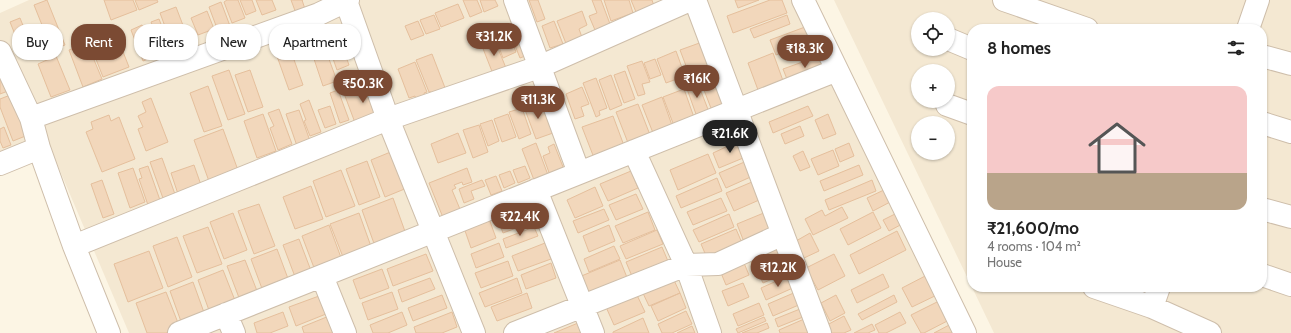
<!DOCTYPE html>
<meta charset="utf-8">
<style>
body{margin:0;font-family:Cabin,sans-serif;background:#f2f2f2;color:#222;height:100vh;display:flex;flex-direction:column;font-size:15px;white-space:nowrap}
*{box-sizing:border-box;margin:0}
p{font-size:13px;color:#767676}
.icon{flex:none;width:22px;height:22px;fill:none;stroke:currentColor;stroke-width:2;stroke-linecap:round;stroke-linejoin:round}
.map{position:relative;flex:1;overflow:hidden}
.drawer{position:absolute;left:967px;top:24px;width:300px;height:268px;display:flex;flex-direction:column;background:#fff;border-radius:16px;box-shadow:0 1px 3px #0004}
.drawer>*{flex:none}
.top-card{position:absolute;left:12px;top:24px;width:380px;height:36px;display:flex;gap:8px}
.tools{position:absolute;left:911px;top:12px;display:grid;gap:8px}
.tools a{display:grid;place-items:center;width:44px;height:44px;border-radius:50%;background:#fff;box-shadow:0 1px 3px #0004;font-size:20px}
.price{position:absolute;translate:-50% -34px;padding:0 9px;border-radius:14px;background:#7b4a33;color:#fff;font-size:13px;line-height:26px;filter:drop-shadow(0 1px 2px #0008)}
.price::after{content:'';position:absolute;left:50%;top:24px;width:12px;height:9px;margin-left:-6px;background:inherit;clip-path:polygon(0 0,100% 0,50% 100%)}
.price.active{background:#222;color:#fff}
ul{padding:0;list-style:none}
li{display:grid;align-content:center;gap:8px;height:212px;padding:0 20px}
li+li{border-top:1px solid #e0e0e0}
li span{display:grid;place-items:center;height:124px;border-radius:12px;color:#555}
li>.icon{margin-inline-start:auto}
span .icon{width:72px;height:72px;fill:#fffc;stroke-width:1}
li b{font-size:17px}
h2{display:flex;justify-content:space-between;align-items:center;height:48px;padding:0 20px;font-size:17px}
.chip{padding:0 14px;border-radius:16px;background:#fff;box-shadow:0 1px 3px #0004;font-size:14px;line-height:36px}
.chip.active{background:#7b4a33;color:#fff}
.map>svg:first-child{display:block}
.residential{fill:#f4e8d2;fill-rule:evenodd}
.building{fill:#f2d7bb;stroke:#e5bf9c}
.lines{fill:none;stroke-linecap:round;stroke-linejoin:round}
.minor-casing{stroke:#cebeaa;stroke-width:24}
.minor{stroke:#fff;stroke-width:22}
</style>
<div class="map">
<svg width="1291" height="333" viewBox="0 0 1291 333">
<rect width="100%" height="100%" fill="#fcf5e4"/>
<path class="residential" d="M29,0H798L963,333H129L49,145L0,163V13Z
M834,0H1291V333H994ZM918,19H948V49H918ZM972,29H1262V287H972ZM918,71H948V101H918ZM918,123H948V153H918Z"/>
<path class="building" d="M47,0L65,45L52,50L34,5Z
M104,0H133L137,10L111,20Z
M135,0H157L158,2L139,10Z
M227,0H238L245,18L232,23L224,2Z
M240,0H252L256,11L246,15Z
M256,0H272L276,10L262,15Z
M291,0H303H302L306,12L297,16Z
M463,0H477L482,12L470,17Z
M480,0H495L498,6L484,12Z
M529,0H538L545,19L537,22Z
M592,0H601L610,24L595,30L589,16L597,13Z
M604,0H629L633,13L611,21Z
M631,0H652L654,6L636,12Z
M735,0H759L738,8Z
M770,0H782L787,13L733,33L727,16Z
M221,2L230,26L218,31L209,7Z
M458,4L464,18L441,27L435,13Z
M176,7L189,41L173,48L160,13Z
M207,11L214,29L198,35L191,18Z
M582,11L587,25L579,29L583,40L567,46L557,21Z
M434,15L440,29L426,34L420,20Z
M787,15L790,24L754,38L750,29Z
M20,18L32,48L22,52L10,22Z
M159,19L171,50L143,61L131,30L142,25L145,33L154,29L151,22Z
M418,21L424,35L411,40L405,26Z
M554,21L563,44L550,48L542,26Z
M805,27L810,42L776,55L770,40Z
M337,32L349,65L337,70L325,36Z
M525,34L533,53L520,58L512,38Z
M109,36L111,41L118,39L129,67L103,77L92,49L103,45L101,40Z
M510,37L516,52L503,58L497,42Z
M287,40L303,85L289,90L273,45Z
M322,40L337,81L323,86L309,44Z
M495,41L506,68L493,74L482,46Z
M705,41L716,69L691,79L680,50Z
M87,43L102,79L83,87L69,50Z
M676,51L685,76L666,83L657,59Z
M773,53L786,89L761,98L748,63Z
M432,54L447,93L434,98L431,92H429L416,60Z
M822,55L827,70L789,84L783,69Z
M56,56L70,90L51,97L38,64Z
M655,59L661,75L650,79L644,63Z
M642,61L650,82L642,84L645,94L638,96L627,66Z
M415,62L427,92L424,93L427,101L418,105L415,96L409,98L398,69Z
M229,70L245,114L228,120L212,76Z
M250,70L263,107L248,112L235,75Z
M625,71L635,99L624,103L614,75Z
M718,72L732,109L714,116L704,90L708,89L704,78Z
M0,73L8,91L0,94Z
M611,75L622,105L610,110L599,80Z
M596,78L607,108L599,111L600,115L596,117L583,83Z
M697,81L709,112L697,117L686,86Z
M353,83L355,88L371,83L383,118L357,128L342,88Z
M208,86L222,126L204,132L190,93Z
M582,87L589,104L581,107L584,116L575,119L566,94Z
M684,89L696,123L676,131L663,97Z
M338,90L349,120L340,123L330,93Z
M13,94L28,135L13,141L0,107V99Z
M662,97L674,131L655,138L642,105Z
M151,98L168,142L146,151L138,129L143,127L138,116L146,112L142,102Z
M309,100L321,132L310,136L304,121L306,120L300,104Z
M541,101L553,133L536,139L524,107Z
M638,104L652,140L630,148L616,112Z
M330,106L336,124L325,128L318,110Z
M808,106L813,116L773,133L769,122Z
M522,108L531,134L519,139L509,112Z
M279,109L292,144L278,150L270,128L274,126L268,113Z
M299,110L310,141L297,146L286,114Z
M263,114L276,151L257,158L244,121Z
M508,114L516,137L502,142L494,119Z
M828,114L836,134L823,139L815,120Z
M109,115L111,121L119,117L135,159L102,172L86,132L93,129L91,122Z
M613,116L626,151L596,163L582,127Z
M492,120L499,141L488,146L480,124Z
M479,125L488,152L473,158L463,130Z
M800,126L804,136L785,144L781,134Z
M4,127L11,145L3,148L0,141V129Z
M223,129L239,173L210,184L194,140Z
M458,133L466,153L438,163L431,144Z
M741,140L748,156L719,168L713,153Z
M536,143L548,175L534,180L522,149Z
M849,143L854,156L840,162L835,149Z
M554,144L565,172L551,178L543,156L550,153L548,147Z
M833,150L839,166L818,175L811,159Z
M393,151L407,188L385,197L371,160Z
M803,151L810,167L800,171L793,156Z
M708,154L716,173L678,190L670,170Z
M162,158L176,197L164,201L150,162Z
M749,160L755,175L726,188L719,173Z
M367,161L380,197L359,205L346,169Z
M194,165L201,185L178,194L171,173Z
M859,165L863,175L824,191L820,181Z
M148,166L161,203L149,208L139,179L142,178L139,169Z
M525,166L530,178L518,183L513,170Z
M133,168L145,202L130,208L118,173Z
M467,168L472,182L463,185L462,182L454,185L456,188L452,190L462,214L444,220L429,183Z
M341,170L355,206L326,217L313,181Z
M510,171L515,183L504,188L499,175Z
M631,171L638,188L608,201L600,184Z
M496,176L502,191L491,195L485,180Z
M717,178L722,191L681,208L676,196Z
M759,179L766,197L734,211L726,193Z
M102,180L114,214L103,218L91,184Z
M482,180L485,186L471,191L474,199L464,203L459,189Z
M872,180L876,191L829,210L825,200Z
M311,186L323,219L295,229L283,197Z
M595,187L603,206L575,218L567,200Z
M886,189L892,201L873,211L867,198Z
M636,194L643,209L616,220L609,205Z
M393,198L407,237L376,249L362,210Z
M721,198L727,211L693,225L687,212Z
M528,202L535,221L503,233L496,214Z
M259,204L275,246L254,254L238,211Z
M842,207L848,218L813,235L805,219L822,210L825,216Z
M604,209L609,220L578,233L573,221Z
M771,210L779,227L744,242L737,224Z
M901,211L906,222L889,231L883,220Z
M648,212L655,230L623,243L615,226Z
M873,212L881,228L848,245L840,229Z
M233,213L247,250L224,259L210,222Z
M359,213L373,252L345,262L330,224Z
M729,214L734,227L699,242L693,230Z
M488,216L496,238L471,248L463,225Z
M329,225L343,263L316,273L302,236Z
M609,225L615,241L589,252L583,236Z
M208,227L222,264L197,273L183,236Z
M534,227L538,236L506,248L503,239Z
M736,229L742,243L707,258L701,244Z
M657,230L663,244L626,259L620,246Z
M897,231L906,250L859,274L850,255Z
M810,233L819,251L804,258L796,241Z
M177,237L192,277L168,287L153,246Z
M299,239L313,276L297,282L283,245Z
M499,243L504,257L476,268L471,254Z
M545,243L551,259L518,271L512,256Z
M778,243L784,256L754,268L748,255Z
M614,246L620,259L589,272L584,259Z
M662,247L670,266L634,281L626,262Z
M277,249L290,284L264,294L251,259Z
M149,251L163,288L128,302L114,264Z
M426,254L433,271L393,286L387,269Z
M834,254L845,276L818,290L806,268Z
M782,259L788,272L763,283L757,270Z
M245,260L259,296L241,303L227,266Z
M620,260L628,280L587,297L579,277Z
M508,261L513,276L481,288L475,273Z
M551,263L556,278L526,289L521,275Z
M744,263L749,275L726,285L721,273Z
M382,269L389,288L360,299L353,280Z
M223,270L236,303L210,313L198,280Z
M931,273L941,293L912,307L902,288Z
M883,274L889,287L857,303L851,290Z
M790,275L795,287L766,300L761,288Z
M672,276L680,293L649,306L641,289Z
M430,278L435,289L402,302L398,290Z
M517,278L522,293L485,307L479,293Z
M193,282L206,318L183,327L170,291Z
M743,283L749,297L728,306L722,291Z
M166,292L180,328L166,333H147L136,303Z
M392,292L398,309L368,320L362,303Z
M796,292L801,304L773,316L768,304Z
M527,293L532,308L497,321L491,307Z
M636,293L645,312L614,325L606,307Z
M680,293L686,308L658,321L651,306Z
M442,295L447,308L413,321L408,308Z
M836,295L845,313L830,321L821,303Z
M894,295L897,302L862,320L858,314Z
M319,296L326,314L296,326L289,307Z
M945,298L955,317L924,333H921L911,315Z
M759,303L764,315L738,326L733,314Z
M805,307L808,315L778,327L775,319Z
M686,311L692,324L672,333H662L658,324Z
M283,312L288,326L270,333H257L254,323Z
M402,312L407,325L388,333H373L370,325Z
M452,312L457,327L442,333H416L414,327Z
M900,312L906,323L886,333H879L875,325Z
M334,314V333H304L302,327Z
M811,316L816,329L807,333H780L779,330Z
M844,316L851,330L844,333H831L827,325Z
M764,317L766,321L738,333L736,329Z
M643,318L649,333H613V332Z
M578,323L582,333H554Z
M767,323L769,328L757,333H742Z
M953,323L956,333H934Z
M872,324L875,330L868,333H854Z
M692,326L695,333H677Z"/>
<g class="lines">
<defs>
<path id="minor" d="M515,0L579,173
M695,0L820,333
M803,0L965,333
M1004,0L1087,29
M346,1L388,119L474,333
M1248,29L1258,0
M948,39L972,49
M0,52L31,118L39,148L74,246L109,333
M1262,56L1291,64
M947,105L972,114
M31,118L319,14L348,0
M1262,123L1291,132
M634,151L686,265L710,333
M0,164L39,148
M536,190L593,333
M1262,209L1291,217
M74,246L388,119L539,67L690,0
M1262,275L1291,285
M322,276L345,333
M1094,287L1152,307L1159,287
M1152,307L1210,333
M226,314L234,333
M179,333L837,70
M515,333L686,265L718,264L783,234"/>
</defs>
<use href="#minor" class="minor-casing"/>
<use href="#minor" class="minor"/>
</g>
</svg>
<div class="tools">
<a><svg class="icon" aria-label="locate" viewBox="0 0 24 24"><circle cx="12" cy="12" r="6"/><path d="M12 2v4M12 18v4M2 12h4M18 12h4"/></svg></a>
<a>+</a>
<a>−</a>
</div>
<b class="price" style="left:494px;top:57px">₹31.2K</b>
<b class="price" style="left:805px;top:69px">₹18.3K</b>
<b class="price" style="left:697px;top:99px">₹16K</b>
<b class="price" style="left:363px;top:104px">₹50.3K</b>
<b class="price" style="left:538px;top:120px">₹11.3K</b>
<b class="price active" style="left:730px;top:154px">₹21.6K</b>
<b class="price" style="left:520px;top:237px">₹22.4K</b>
<b class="price" style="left:778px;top:288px">₹12.2K</b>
<div class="top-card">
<a class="chip">Buy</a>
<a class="chip active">Rent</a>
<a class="chip">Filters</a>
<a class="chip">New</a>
<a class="chip">Apartment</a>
</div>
<section class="drawer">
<h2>8 homes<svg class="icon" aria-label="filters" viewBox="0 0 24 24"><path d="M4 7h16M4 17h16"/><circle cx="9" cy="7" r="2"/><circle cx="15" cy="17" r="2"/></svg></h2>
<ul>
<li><span style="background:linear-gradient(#f6c9c9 70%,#b9a48a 0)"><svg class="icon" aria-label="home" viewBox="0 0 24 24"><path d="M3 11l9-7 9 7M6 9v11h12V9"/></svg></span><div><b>₹21,600/mo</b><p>4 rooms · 104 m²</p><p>House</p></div></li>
</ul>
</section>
</div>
